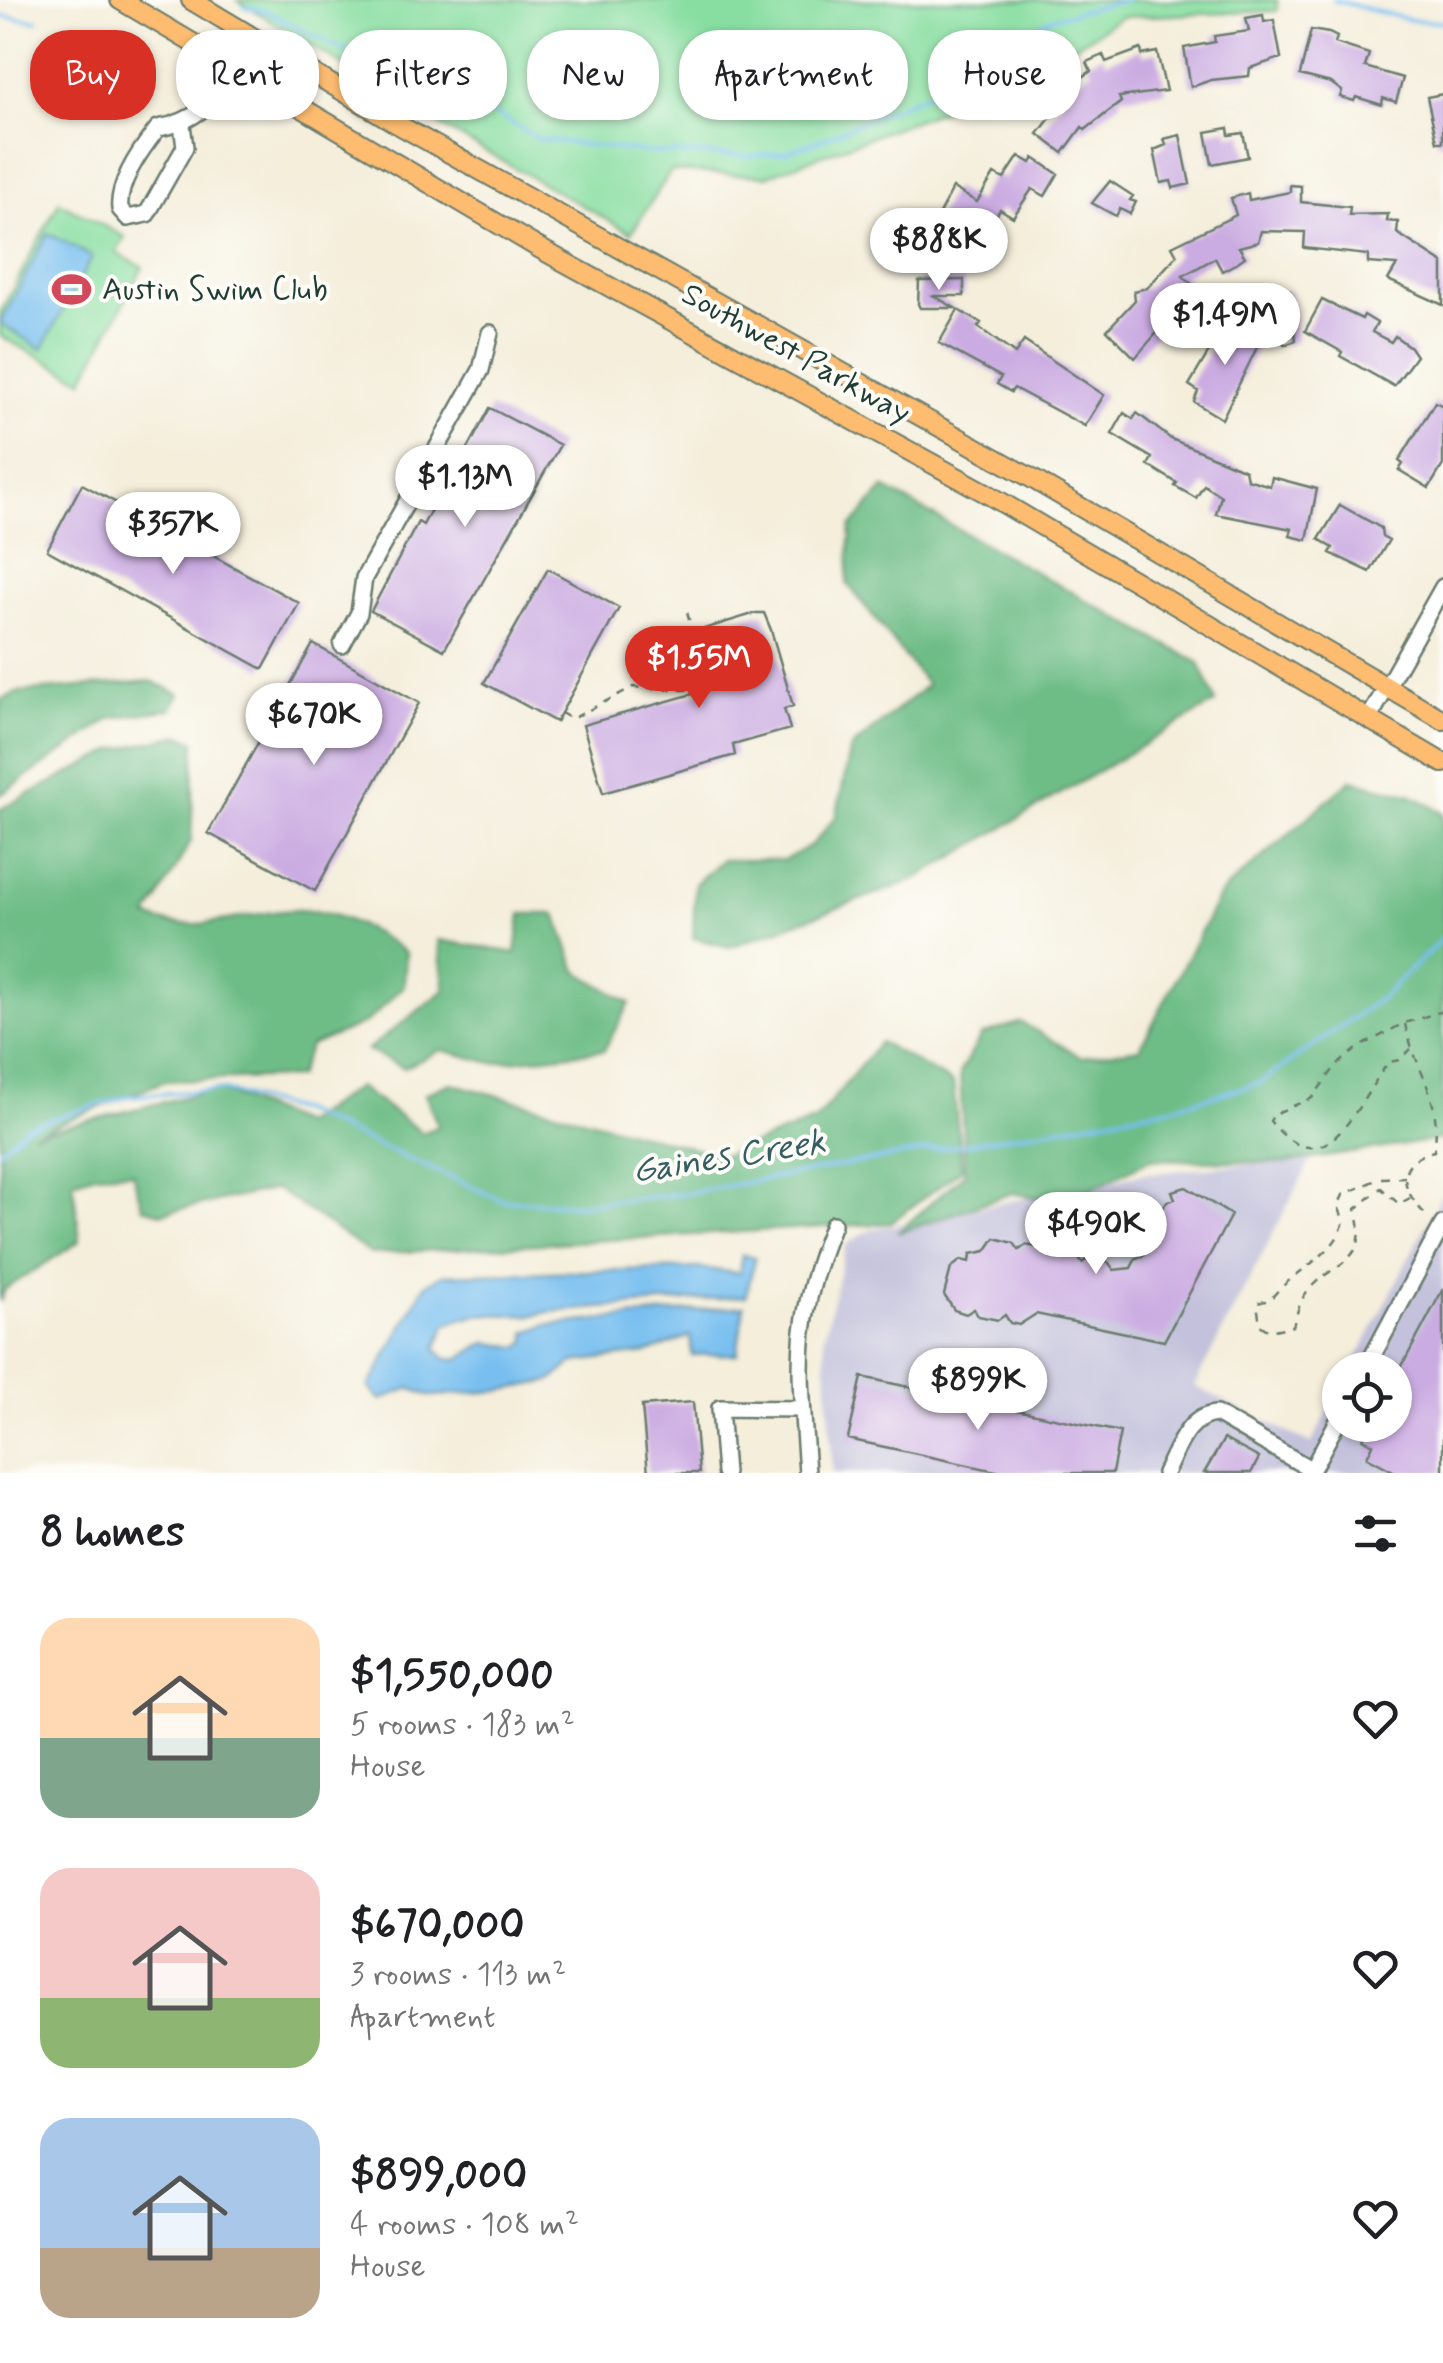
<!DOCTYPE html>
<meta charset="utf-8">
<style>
body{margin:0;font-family:Mynerve,sans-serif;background:#f6f6f6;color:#202124;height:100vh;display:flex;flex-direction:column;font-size:38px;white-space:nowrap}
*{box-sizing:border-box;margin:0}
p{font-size:32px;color:#757577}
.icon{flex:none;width:55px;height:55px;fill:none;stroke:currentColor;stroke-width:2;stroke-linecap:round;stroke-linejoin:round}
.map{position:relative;height:1473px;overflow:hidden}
.side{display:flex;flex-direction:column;background:#fff;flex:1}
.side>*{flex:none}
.hud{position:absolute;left:30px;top:30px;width:1385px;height:90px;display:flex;gap:20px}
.controls{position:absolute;left:1322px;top:1352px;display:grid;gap:20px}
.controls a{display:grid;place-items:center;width:90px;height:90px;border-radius:50%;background:#fff;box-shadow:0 2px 8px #0004;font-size:50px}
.price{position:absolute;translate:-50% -85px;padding:0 22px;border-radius:35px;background:#fff;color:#222;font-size:32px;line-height:65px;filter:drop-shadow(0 2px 5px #0008)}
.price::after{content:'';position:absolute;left:50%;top:60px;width:30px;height:22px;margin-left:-15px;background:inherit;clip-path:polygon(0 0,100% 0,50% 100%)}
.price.active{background:#d93025;color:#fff}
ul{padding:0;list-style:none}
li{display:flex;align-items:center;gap:30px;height:250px;padding:0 40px}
li span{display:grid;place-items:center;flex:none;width:280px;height:200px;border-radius:30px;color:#555}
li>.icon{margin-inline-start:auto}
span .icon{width:120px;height:120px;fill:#fffc;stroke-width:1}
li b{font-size:42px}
h2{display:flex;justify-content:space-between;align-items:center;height:120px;padding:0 40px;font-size:42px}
.chip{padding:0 35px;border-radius:40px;background:#fff;box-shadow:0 2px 8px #0004;font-size:35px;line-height:90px}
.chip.active{background:#d93025;color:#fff}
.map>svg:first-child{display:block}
.industrial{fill:#c3c1db}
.green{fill:#88dea1;stroke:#548e6a;stroke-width:2.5}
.forest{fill:#6ebd87;stroke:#467d5e;stroke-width:2.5}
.water{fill:#78bff0;stroke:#4c7e92;stroke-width:2.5}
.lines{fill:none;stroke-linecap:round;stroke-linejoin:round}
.stream{stroke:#78bff0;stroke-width:4}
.building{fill:#cbace2}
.minor-casing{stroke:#6a7b6e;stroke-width:20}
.major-casing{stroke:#6a7b6e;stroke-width:22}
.path{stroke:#6a7b6e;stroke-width:2.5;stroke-dasharray:8 8;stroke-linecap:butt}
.minor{stroke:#fff;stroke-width:15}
.major{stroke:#fdbc70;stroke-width:18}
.labels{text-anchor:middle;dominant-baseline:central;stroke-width:8;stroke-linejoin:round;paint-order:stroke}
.poi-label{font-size:32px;fill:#1f3d34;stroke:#fdfcf7;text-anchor:start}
.street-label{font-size:32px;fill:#1f3d34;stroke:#fdfcf7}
.water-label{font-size:35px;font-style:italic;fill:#355e63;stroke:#fdfcf7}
</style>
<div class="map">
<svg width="1443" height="1473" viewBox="0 0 1443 1473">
<rect width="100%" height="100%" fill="#fdfcf7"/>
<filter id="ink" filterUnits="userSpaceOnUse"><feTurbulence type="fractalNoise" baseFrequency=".01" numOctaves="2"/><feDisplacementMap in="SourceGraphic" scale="20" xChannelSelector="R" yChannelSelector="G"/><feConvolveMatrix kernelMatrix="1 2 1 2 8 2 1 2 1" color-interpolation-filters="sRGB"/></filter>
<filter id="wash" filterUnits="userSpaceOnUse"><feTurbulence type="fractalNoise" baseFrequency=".0048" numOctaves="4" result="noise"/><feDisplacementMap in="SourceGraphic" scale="40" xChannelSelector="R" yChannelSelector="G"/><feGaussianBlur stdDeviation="2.25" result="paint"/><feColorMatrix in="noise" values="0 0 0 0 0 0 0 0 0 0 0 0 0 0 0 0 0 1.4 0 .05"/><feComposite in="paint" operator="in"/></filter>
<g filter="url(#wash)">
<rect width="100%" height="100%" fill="#f4eedb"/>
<path class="industrial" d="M1312,1158L1194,1386L1311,1444L1340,1390V1425H1395V1370H1351L1443,1192V1473H833L824,1336L846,1245L869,1230L1142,1174Z"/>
<path class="green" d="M237,0H1277V11L1121,17L1015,83L766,176L671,171L631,233L451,132Z
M59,202L125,237L116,253L143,267L83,380L0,336V313Z"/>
<path class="forest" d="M884,488L1199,663L1216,702L914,880L730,947L693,938L695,884L721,860H784L812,845L836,817L851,748L927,685L847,583L851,527Z
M151,681L180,694L171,709L112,718L0,795V700L19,692Z
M180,735L195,741L191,841L148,917C197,937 248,910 300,910C340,911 375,931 406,953L404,986L367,1022L310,1046L297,1077L165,1081L33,1134L217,1089L302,1124L358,1087L423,1133L438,1126L425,1094L451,1083L723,1156L816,1120L880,1042L953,1083L962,1169L890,1223L371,1254L276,1189L162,1213L143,1208L132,1172L95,1174L73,1181L80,1241L4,1290L0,1302V809L115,750Z
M1351,780L1412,795L1443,813V1139L1284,1163L1151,1159L1064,1202L1012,1193L897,1233L965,1173L960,1072L982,1035L1021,1022L1081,1057L1140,1048L1221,893Z
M521,914H556L577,971L630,1003L604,1050L493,1063L441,1050L404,1068L367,1050L445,990L438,940L516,953Z"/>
<path class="water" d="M48,233L92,257L42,349L0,323Z
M742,1255L755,1257L746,1296L548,1312C508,1323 490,1303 446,1325L436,1349L445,1358L457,1359L486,1343L520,1347L527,1341L526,1332L547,1325L744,1306L737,1354L692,1355L690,1336L647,1353L574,1362L551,1381L498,1391L430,1396L410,1388L380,1400L369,1387L425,1285L442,1275L699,1268L739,1273Z"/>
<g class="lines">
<path class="stream" d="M1334,0L1410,20L1443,22
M244,7L266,11L336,47L424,73L539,139L644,152L749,156L783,153L815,142L940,88L1051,18L1127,0
M0,16L37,21
M77,36L102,37L134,30
M0,1150L27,1126L129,1096L221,1090L300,1111L502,1200L578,1204L682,1194L1168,1108L1260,1083L1381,998L1443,938"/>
</g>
<g id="blocks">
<path class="building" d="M1263,15L1264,22L1274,20L1281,58L1250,68L1249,76L1211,80L1191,87L1184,48L1215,42L1214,36L1249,31L1246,18Z
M1311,30L1329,33L1337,37L1335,43L1369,54L1365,67L1403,78L1396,102L1383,98L1382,105L1356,97L1354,101L1340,97L1342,91L1331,83L1300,75Z
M1141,49L1142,55L1157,52L1166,91L1119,97L1121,102L1085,130L1082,127L1063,153L1038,134L1063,101L1058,95L1091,71L1087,62L1103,55L1106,62Z
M1443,94V142H1437L1427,97Z
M1228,128L1229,135L1243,133L1248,157L1212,164L1206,132Z
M1180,135L1190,184L1173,188L1171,181L1161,183L1154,150L1166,145L1164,139Z
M1019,156L1031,163L1034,158L1058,174L1045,196L1032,189L1013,217L1000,209L984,238L977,234L967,259L958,255L953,266L919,251L953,188L977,202L994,174L1004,179Z
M1110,181L1133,196L1130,200L1136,202L1130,214L1120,209L1116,216L1092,203Z
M1290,185L1301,186V202L1350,207L1349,215L1388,214L1387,221L1398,222L1397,233L1443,263V305L1388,280L1397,265L1368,263V255L1304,248L1305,232L1261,231L1258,242L1239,247L1245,257L1235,264L1222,271L1215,258L1183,276L1199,291L1171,329L1161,328L1135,358L1107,330L1135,300L1134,291L1147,288L1177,255L1172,246L1236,215L1231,198L1248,193L1249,200L1290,192Z
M964,280V296H934L955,308H920L918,304L919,281Z
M1290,291L1296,341L1285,345L1278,336L1268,337L1264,299Z
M1322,300L1362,319L1364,315L1377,323L1372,332L1391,342L1395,336L1410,347L1416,356L1394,386L1340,356L1342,352L1305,331Z
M958,310L981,323L978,327L1015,354L1024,341L1104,395L1085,426L1014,388L1011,392L997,384L1001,377L939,343Z
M1229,318L1262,337L1222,419L1194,402L1198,391L1189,385Z
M1435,402L1443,406V465L1429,488L1399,470L1403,464L1399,461Z
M490,408L560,445L444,650L371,611L418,522L423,525L440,493H444Z
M1124,413L1133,419L1137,413L1171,439L1245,470L1247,479L1270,486L1272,477L1317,489L1307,540L1290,536L1292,529L1216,514L1221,496L1204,485L1196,498L1175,486L1177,483L1148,465L1152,458L1112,434Z
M82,484L299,603L263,669L47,550Z
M1340,505L1381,528L1382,536L1389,540L1370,572L1330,553L1333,548L1319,539Z
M548,569L619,608L556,722L484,683Z
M756,613H764L771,630L793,706L784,709L790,729L733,745L735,755L603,793L583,725L714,688L697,631Z
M313,644L419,703L315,891L208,833Z
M1186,1187L1231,1215L1164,1341L1036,1314L1019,1325L1010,1323L1005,1315L998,1320L978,1316L974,1309L966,1314L954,1310L944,1295L951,1268L961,1260L970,1262L971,1254L986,1251L995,1238L1014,1243L1019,1250L1026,1245L1046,1249L1051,1256L1058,1252L1077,1256L1082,1263L1089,1258L1109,1263L1114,1270L1131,1268L1136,1258L1144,1256L1141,1248L1151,1230L1159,1227L1157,1219L1167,1201L1175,1199L1172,1191Z
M1443,1289V1473H1397L1367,1457L1373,1444L1363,1439L1370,1425H1395V1379Z
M862,1377L1120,1432L1112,1473H1005L848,1439Z
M693,1402L699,1473H648L642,1406Z
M1224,1439L1259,1458L1251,1473H1204Z"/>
</g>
</g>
<g filter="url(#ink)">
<use href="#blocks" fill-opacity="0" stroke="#6a7b6e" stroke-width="2.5"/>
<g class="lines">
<defs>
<path id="minor" d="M182,125L185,147L147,214L128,218L120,209C117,183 142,148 158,128C195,123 216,99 239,71
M342,645L359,613L364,578L481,370L490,333
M1368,720L1443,587
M1365,1370L1443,1224
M725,1473L720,1408L801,1409
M807,1473C800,1365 791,1328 833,1224
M1165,1473C1177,1450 1187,1416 1216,1414L1312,1470
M1310,1473L1340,1417"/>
<path id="major" d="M120,0L537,247L986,493L1443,763
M191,0L399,125L1031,478L1443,720"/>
</defs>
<use href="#minor" class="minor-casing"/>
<use href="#major" class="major-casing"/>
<path class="path" d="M561,713L572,719L633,687L684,690L707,686L686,608
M1405,1024C1416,1073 1443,1097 1434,1151C1391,1162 1402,1192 1428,1217
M1411,1049L1400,1060L1389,1062C1356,1103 1328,1191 1270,1121L1274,1114L1312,1098L1336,1066L1358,1048L1404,1023L1443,1011
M1405,1177L1380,1178L1343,1195L1338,1206L1344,1221C1335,1258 1293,1269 1270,1300L1257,1303L1260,1325L1269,1331L1293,1326C1296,1317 1299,1304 1304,1296C1327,1261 1373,1267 1356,1209L1381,1188L1399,1204L1410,1198"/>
<use href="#minor" class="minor"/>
<use href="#major" class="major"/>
</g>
</g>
<defs>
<symbol id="stadium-bare" viewBox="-9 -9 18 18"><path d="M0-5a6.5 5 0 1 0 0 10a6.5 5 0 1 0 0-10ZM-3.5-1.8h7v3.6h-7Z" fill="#d1495b" stroke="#fdfcf7" stroke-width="2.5" paint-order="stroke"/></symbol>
</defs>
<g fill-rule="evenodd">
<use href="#stadium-bare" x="44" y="262" width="55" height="55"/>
</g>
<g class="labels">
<g class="poi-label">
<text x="102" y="290">Austin Swim Club</text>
</g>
<g class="street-label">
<text transform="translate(796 354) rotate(29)">Southwest Parkway</text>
</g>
<g class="water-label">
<text transform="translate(729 1157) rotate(-9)">Gaines Creek</text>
</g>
</g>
</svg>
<div class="controls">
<a><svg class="icon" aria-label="locate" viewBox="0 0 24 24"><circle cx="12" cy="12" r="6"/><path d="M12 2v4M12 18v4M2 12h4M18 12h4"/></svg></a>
</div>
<b class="price" style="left:939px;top:293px">$888K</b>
<b class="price" style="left:1225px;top:368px">$1.49M</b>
<b class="price" style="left:465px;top:530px">$1.13M</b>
<b class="price" style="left:173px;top:577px">$357K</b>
<b class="price active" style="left:699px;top:711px">$1.55M</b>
<b class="price" style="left:314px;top:768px">$670K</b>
<b class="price" style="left:1096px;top:1277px">$490K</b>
<b class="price" style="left:978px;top:1433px">$899K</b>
<div class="hud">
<a class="chip active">Buy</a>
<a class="chip">Rent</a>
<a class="chip">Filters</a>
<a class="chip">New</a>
<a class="chip">Apartment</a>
<a class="chip">House</a>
</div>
</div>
<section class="side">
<h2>8 homes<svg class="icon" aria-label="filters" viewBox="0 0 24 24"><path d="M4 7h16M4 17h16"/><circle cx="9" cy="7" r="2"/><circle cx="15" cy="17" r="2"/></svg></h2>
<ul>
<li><span style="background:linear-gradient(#ffd9b3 60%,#7fa58c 0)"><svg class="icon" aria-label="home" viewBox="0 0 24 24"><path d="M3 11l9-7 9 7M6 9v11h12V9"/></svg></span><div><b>$1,550,000</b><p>5 rooms · 183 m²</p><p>House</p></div><svg class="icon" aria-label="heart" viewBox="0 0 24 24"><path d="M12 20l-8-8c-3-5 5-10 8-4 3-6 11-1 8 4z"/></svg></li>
<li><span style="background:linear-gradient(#f6c9c9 65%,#8fb573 0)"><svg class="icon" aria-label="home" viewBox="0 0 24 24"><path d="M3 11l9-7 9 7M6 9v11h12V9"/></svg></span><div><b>$670,000</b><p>3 rooms · 113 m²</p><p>Apartment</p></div><svg class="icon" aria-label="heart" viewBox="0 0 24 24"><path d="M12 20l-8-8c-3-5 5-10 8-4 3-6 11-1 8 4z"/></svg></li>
<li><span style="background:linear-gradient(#a9c7e8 65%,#b9a48a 0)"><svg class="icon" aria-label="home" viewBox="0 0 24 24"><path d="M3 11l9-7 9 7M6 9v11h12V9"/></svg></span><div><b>$899,000</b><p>4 rooms · 108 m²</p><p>House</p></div><svg class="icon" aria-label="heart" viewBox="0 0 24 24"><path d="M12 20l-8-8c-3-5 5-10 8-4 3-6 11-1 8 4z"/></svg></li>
</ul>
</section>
